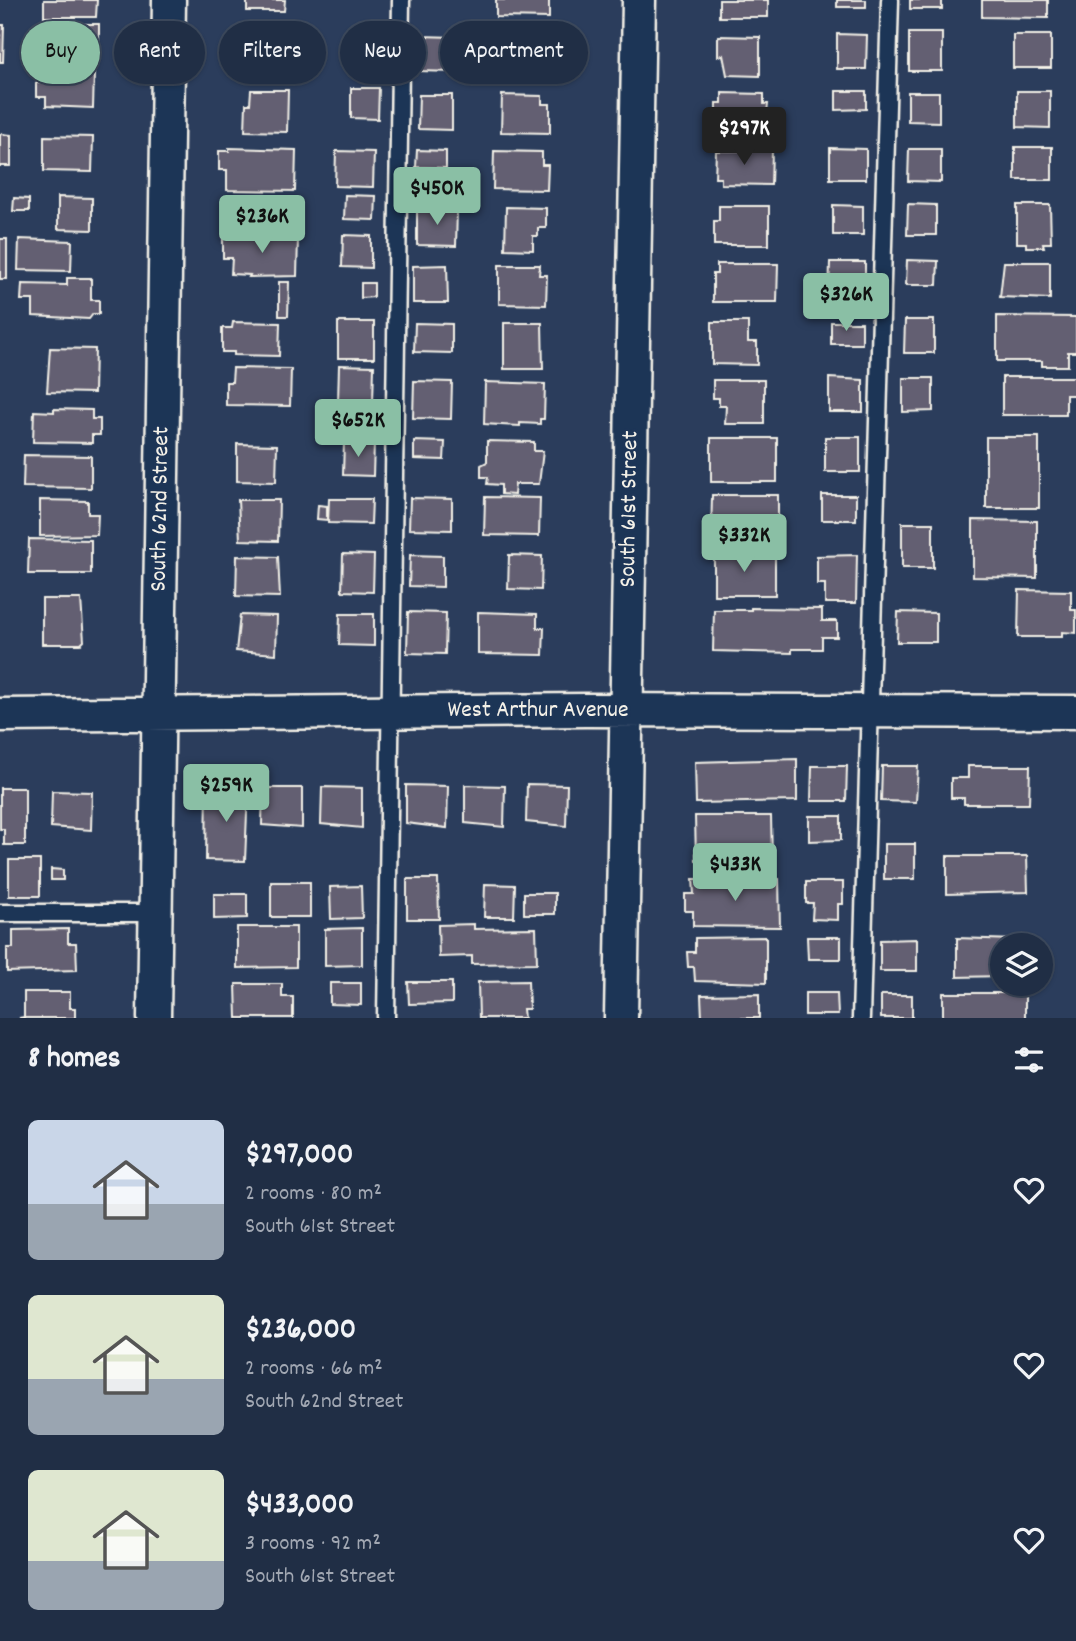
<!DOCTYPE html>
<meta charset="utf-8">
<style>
body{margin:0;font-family:Dekko,sans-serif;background:#2d3a50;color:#f1f3f6;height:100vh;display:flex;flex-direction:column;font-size:26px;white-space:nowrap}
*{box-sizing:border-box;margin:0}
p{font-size:23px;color:#a2a8b3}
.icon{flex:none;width:38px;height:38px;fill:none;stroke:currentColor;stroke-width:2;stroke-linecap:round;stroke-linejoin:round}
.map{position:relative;height:1018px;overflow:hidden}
.panel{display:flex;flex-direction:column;background:#202e45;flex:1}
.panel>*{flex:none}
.top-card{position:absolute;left:21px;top:21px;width:700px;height:63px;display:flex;gap:14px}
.tools{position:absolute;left:990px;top:933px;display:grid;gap:14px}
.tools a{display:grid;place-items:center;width:63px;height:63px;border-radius:50%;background:#202e45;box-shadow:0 2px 5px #0004,0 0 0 2px #3d4a5e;font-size:35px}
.price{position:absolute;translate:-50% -60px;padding:0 16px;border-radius:7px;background:#8abfa5;color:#111;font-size:23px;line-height:46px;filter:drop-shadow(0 2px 4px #0008)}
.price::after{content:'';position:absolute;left:50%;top:42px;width:21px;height:16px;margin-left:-10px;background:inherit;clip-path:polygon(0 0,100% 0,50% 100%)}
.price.current{background:#222;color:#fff}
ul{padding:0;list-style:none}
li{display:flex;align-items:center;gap:21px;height:175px;padding:0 28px}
li span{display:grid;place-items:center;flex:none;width:196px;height:140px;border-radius:10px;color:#555}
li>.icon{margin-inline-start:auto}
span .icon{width:84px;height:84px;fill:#fffc;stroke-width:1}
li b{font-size:30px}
h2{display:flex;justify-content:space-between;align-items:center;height:84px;padding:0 28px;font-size:30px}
.tag{padding:0 24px;border-radius:32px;background:#202e45;box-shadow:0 2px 5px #0004,0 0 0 2px #3d4a5e;font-size:24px;line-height:63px}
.tag.current{background:#8abfa5;color:#111}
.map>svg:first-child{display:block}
.building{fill:#635f72;stroke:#f4f1e8;stroke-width:2}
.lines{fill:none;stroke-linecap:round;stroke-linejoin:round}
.service-casing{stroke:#f4f1e8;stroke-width:21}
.minor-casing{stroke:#f4f1e8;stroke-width:37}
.service{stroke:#1d3557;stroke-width:16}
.minor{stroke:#1d3557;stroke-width:32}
.labels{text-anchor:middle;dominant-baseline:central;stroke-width:6;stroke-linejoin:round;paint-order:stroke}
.street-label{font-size:24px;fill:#f4f1e8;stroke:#1d3557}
</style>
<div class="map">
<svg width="1076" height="1018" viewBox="0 0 1076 1018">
<rect width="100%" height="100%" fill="#2b3d5c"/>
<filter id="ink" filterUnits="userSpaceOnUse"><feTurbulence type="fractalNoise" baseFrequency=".0143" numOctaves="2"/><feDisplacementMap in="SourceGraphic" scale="14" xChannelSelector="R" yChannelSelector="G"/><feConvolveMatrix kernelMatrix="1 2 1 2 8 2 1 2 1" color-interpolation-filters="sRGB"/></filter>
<g filter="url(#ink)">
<path class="building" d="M44,0H97L96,17H44Z
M247,0H285L284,11H247Z
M496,0H549V18L496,17Z
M719,0H768V17H719Z
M837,0H866V7H837Z
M910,0H942V9H910Z
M982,0H1048V18L982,17Z
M40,24H99V54L40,52Z
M353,24L380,25V43H353Z
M0,25H4L3,62H0Z
M251,25L298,26L297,68L248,66Z
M909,33H942V71H909Z
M837,34L867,35L866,69H837Z
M1013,35H1051V68H1013Z
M420,36L455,37L454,72L419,71Z
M718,36L760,37V76L727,75L723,55L718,56Z
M499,37L540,38L539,51H550V78L498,77Z
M46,72L94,73L93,108L46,106V97H36V83H46Z
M351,88H379L378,119L351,118Z
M251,90H288L287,132L245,131L246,104H250Z
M836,91H866V109L836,110Z
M1017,91H1050V128L1017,127Z
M908,92H939V122L908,121Z
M722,93L764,94V104H768L765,131H716V103H722Z
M419,95H452V130L418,129Z
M502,95L542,96V104H550V133L501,132Z
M0,134L11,135V166H0Z
M44,136L93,137L92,172L44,171Z
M1015,147H1052V180H1015Z
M229,148L296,150L295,191L227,190V170H219V151H229Z
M830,148L866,149V179H830Z
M909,149H941V182L908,181Z
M417,150L446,151V168L416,167Z
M336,151L374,152L373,187L335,186Z
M494,151L542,152V165H548L547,190L493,189Z
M716,151H772L771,185L721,184V178H715Z
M345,195L376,196L375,220L344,219Z
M58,197L92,198V230L58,229Z
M233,197H266V229L232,228Z
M14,198L29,199V211H13Z
M908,204L936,205V235H907Z
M833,205L863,206V235H833Z
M1017,205H1050L1051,243H1043L1044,247H1026V243H1017Z
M719,206H769V245H714V221H719Z
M506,207L546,208V228H538V236H533V250L505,249Z
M417,208L457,209L456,246L417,245Z
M223,235L298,237L297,276L249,277L250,275L231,274L232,258H223Z
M343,235L371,236V268L342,267Z
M0,239H7V279H0Z
M19,239L72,241L71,271L18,270Z
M907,260L938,261L937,285H906Z
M830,262H865V295H829Z
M1004,262H1050V299L1000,297Z
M717,264H778L777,302H713V274H717Z
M447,265L448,303H413V266Z
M499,265H540L539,275H547L546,305L499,304Z
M67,278H91V300H99V314H93L89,319L33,316V300H21L22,284L67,285Z
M279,282H289L288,316H279Z
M361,283H374V297L361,298Z
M997,316L1076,317V352H1068V366H1042V361H997Z
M905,320H934V353H904Z
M233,322L280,323L279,356L234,355V352H222V328H232Z
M338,322H374V358H338Z
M712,322H748V342H757V365L712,364Z
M831,322H862V344H831Z
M415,323L452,324V353L414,352Z
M504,323H542L543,369H504Z
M50,348L95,349L94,393L47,392Z
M339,365L374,366L373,403L338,402Z
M233,368L291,369L290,406L226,405V382H232Z
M1002,377H1076V395H1066V415H1002Z
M829,378L863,380V412H829Z
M903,378H933V411L903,412Z
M713,380H764V424H725L726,406H719V398H713Z
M414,381L452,382L451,419L413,418Z
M485,382L545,384L544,419H540V424L520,423V426L484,424Z
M54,409L92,410V419H100V435H92V443L33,442L34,411L54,412Z
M825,437H860V472H825Z
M986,437H1039V508H986Z
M711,438H777V482H711Z
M414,441L445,442L444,460L414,459Z
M487,441L534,442V451H543L539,484H515L514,495L501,494V485L487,484L488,477H481V465L487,462Z
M344,442L374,443L373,476L343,475Z
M237,444L277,445L276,482L237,481Z
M24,455L91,456V488L23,487Z
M712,495H778V538H711Z
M822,495H856V520H822Z
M485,497L540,498L539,536L484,535Z
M410,498L452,499V530L409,529Z
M329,499H372L371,524L328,523Z
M40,500L88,501V514H98L97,535L40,536Z
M238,500H279L278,541L240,540Z
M318,505L327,506V520L317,519Z
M973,520L1037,521V578L973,577Z
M902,523H933V568H902Z
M29,539L91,540V574H28Z
M343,554L374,555L373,592L342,591Z
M714,554H775V595H714Z
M410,555L443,556V587L409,586Z
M509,555L542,556L541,590L508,589Z
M857,555L856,603H825V584H817V556Z
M237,556L278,557L280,597L236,596Z
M1019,590L1071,591V610H1076V633L1062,632V637H1018Z
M42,599H81L84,641L81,644H42Z
M751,608L822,609V621H837V637H822V649H792V653L713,651L714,610H751Z
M408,612L446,613L445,654L407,653Z
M478,612L537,614V628H544L543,655L478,654Z
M898,612L936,613V642H897Z
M340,614H374V646L339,645Z
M240,615L277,616L276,654L236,651Z
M797,759V801L696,803L695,762Z
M812,766H847L846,801H811Z
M882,766H918L916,802L881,801Z
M968,766H1030L1029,804H964V798H951V778H968Z
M207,783H216V789H248L245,861L206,860Z
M527,784L567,785L566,826L526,822Z
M406,785L448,786L447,828L406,823Z
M465,785L505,786L504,827L465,823Z
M322,787L362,788V828L321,824Z
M0,788H25V845H4V829H0Z
M263,788H302V828L262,825Z
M52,791L92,792L91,830L51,827Z
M695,816H771L772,859L696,860Z
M809,816H841V840L809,841Z
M884,844H915V879H884Z
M947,856H1027L1028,892L947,894Z
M9,860H40V896H9Z
M51,869L63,870V880H51Z
M407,879H438L439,919H407Z
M693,879H779L780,927L693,926V911H685V894H694Z
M271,882H310V917H271Z
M806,882H843V904H838V920L812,919L813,903H806Z
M485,884L515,885L514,917H484Z
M361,886L362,918L331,919L330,887Z
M524,893H555V914H524Z
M214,894H247V918L214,919Z
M474,924V929L536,928L537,963L472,964V956L439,957L438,925Z
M237,927H296V967L237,968Z
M362,928V965L325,966V929Z
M68,929V943H76L77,970L7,972V948H13V930Z
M766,937V983L695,981L694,967H688L687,952H695V938Z
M807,937H841V959H808Z
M957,938L1015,940V945H1003V976L957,977Z
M917,939V971H880V940Z
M528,981L529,1009H523L524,1018H479L478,982Z
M408,982H452V1003L409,1004Z
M330,983H361V1005L330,1004Z
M236,984H282V997H293V1018H237Z
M24,992H70V1008H75V1018H19L24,1017Z
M805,993H837L838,1015H805Z
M943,993H1025V1018H943Z
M759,994V1018H702L701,995Z
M881,995H912V1018H881Z"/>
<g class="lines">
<defs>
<path id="service" d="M0,913H155
M386,1018L401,0
M861,1018L890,0"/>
<path id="minor" d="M0,715L586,710L1076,712
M154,1018L169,0
M621,1018L639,0"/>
</defs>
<use href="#service" class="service-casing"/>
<use href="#minor" class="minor-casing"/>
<use href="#service" class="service"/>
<use href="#minor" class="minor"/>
</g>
</g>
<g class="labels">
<g class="street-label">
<text transform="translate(161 509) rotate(-89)">South 62nd Street</text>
<text transform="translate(630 509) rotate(-89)">South 61st Street</text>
<text x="538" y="711">West Arthur Avenue</text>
</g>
</g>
</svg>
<div class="tools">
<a><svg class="icon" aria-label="layers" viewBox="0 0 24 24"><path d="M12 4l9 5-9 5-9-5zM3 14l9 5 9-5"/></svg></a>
</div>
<b class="price current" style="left:744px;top:167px">$297K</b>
<b class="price" style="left:437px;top:227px">$450K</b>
<b class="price" style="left:262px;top:255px">$236K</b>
<b class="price" style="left:846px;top:333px">$326K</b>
<b class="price" style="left:358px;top:459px">$652K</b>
<b class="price" style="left:744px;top:574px">$332K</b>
<b class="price" style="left:226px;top:824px">$259K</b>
<b class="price" style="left:735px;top:903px">$433K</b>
<div class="top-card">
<a class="tag current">Buy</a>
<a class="tag">Rent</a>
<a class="tag">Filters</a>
<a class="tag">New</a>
<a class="tag">Apartment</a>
</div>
</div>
<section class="panel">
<h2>8 homes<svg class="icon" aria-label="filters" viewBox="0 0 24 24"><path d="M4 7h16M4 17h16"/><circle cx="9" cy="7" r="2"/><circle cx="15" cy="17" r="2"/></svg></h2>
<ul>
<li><span style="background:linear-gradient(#c9d6e8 60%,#9aa5b1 0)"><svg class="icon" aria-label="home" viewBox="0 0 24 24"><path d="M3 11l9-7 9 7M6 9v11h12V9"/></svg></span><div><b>$297,000</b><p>2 rooms · 80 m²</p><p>South 61st Street</p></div><svg class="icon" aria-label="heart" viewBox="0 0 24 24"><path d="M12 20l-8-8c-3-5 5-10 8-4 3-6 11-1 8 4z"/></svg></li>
<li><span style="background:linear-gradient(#dfe7d0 60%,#9aa5b1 0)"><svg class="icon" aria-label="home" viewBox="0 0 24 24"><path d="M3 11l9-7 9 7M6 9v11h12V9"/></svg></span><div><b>$236,000</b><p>2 rooms · 66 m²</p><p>South 62nd Street</p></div><svg class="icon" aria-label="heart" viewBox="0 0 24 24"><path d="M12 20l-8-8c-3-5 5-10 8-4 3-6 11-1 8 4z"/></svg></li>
<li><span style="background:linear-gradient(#dfe7d0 65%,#9aa5b1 0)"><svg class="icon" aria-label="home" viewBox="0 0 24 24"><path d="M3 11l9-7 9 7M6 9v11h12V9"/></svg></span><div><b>$433,000</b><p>3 rooms · 92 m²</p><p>South 61st Street</p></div><svg class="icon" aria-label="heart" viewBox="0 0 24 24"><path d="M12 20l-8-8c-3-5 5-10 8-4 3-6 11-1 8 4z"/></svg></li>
</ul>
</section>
